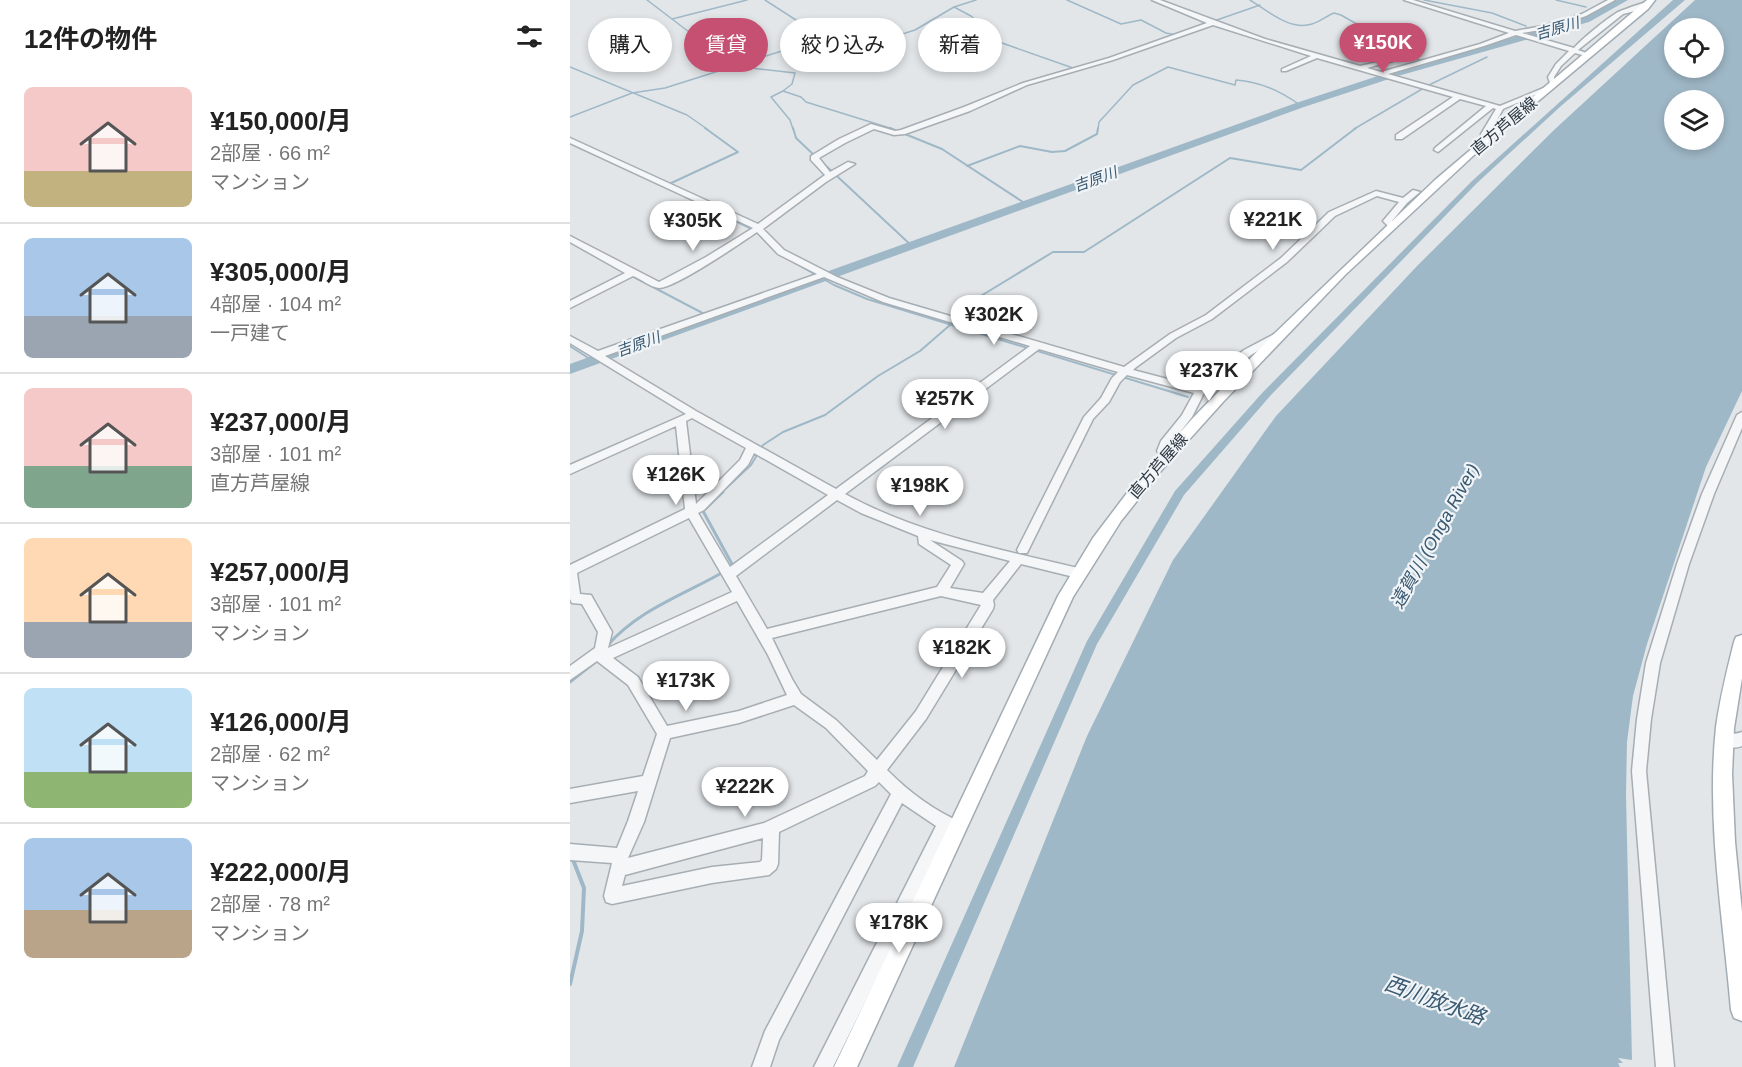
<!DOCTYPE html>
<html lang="ja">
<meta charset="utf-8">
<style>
body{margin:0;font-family:Arial,"Noto Sans JP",sans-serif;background:#f2f2f2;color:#222;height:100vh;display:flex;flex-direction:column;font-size:22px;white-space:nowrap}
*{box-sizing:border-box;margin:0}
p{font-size:20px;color:#767676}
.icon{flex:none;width:33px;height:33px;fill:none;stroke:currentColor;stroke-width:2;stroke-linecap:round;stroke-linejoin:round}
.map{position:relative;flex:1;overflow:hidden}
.details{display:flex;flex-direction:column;background:#fff;width:570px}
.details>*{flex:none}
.hud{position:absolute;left:18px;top:18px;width:570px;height:54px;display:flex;gap:12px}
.tools{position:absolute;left:1094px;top:18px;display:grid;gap:12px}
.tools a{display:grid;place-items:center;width:60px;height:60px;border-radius:50%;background:#fff;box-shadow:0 3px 9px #0003;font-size:30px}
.price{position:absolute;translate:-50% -51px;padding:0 14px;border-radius:21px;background:#fff;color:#222;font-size:20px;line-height:39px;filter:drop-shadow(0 2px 3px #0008)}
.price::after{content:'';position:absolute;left:50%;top:36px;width:18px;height:14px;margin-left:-9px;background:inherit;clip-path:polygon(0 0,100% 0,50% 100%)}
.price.current{background:#c55072;color:#fff}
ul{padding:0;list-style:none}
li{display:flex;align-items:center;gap:18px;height:150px;padding:0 24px}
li+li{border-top:2px solid #e0e0e0}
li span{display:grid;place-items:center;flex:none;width:168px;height:120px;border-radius:9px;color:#555}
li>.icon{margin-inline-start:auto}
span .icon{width:72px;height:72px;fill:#fffc;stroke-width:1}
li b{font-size:26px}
h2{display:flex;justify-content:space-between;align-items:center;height:72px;padding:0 24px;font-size:26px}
.chip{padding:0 21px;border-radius:27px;background:#fff;box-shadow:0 3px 9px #0003;font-size:21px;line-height:54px}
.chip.current{background:#c55072;color:#fff}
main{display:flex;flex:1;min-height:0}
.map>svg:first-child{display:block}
.water{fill:#9fb8c7;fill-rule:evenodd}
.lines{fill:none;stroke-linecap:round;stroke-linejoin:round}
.stream-far3{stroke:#9fb8c7;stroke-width:1.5}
.stream-far2{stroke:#9fb8c7;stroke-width:2}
.stream-far1{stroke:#9fb8c7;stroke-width:3}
.stream{stroke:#9fb8c7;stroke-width:4}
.river{fill:#9fb8c7;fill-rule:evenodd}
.minor-casing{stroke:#a7aeb3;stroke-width:3}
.major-casing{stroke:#a2acb4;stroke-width:3}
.minor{fill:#f4f6f8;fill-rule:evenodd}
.major{fill:#fff;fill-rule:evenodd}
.labels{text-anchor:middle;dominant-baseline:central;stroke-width:4.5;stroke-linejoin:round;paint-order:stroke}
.far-water-label{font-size:15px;font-style:italic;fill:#385971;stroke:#f1f4f7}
.street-label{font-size:16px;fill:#2b3640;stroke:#f1f4f7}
.water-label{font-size:18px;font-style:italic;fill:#385971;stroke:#f1f4f7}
.near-water-label{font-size:21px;font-style:italic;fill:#385971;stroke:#f1f4f7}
</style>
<main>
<section class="details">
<h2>12件の物件<svg class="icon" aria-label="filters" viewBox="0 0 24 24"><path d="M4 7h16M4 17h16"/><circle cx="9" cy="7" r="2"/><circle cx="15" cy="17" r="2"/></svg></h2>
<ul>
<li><span style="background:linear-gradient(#f6c9c9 70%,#c2b280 0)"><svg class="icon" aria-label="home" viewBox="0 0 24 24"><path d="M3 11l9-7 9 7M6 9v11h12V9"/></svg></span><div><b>¥150,000/月</b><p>2部屋 · 66 m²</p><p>マンション</p></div></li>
<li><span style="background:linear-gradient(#a9c7e8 65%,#9aa5b1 0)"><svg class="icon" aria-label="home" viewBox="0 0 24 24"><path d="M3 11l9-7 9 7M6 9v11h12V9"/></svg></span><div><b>¥305,000/月</b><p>4部屋 · 104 m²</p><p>一戸建て</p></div></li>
<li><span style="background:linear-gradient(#f6c9c9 65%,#7fa58c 0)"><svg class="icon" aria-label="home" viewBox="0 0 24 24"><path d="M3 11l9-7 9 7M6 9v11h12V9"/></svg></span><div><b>¥237,000/月</b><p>3部屋 · 101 m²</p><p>直方芦屋線</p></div></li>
<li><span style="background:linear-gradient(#ffd9b3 70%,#9aa5b1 0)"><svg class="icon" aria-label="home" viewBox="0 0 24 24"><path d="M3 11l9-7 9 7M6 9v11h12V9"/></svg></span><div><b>¥257,000/月</b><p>3部屋 · 101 m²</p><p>マンション</p></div></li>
<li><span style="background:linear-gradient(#bfe0f5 70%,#8fb573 0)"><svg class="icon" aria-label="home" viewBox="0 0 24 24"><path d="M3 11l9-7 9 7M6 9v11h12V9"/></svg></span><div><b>¥126,000/月</b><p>2部屋 · 62 m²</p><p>マンション</p></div></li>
<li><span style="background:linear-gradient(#a9c7e8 60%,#b9a48a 0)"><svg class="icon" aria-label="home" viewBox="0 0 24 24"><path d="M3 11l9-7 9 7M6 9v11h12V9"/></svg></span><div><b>¥222,000/月</b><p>2部屋 · 78 m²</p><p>マンション</p></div></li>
</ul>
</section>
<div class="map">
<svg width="1172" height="1067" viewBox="0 0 1172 1067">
<rect width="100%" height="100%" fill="#e2e6e9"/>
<path class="water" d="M1103,0H1115L991,106L907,183L701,395L614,495L527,644L343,1067H327L517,641L605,491L693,392L902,181Z
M1125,0H1172V391L1136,467L1077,644L1063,696L1057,742L1056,794L1062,1060L1048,1058L1053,1063H1048L1050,1067H384L517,736L603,560L706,416L848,265L984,130ZM1104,28H1143V68H1104ZM1104,100H1143V140H1104Z"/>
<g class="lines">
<path class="stream-far3" d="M77,0L123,35L157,53L171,67L225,73L222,84L213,91L231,97L236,102L323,129
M195,0L271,49
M497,0L551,24L571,20L596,33L607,35
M680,0C698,11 720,31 742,24C750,22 756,16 764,13L771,15L851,61
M854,0L922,13L956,26
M986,0L1016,7
M384,7L401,16L432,43L503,68L452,83
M102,19L177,0
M644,21L690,5
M969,31L972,32
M0,67L117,115L137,129
M213,91L201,97L220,120L223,129
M0,117L62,93L95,88L215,50L271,49L323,37L345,30L384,7L406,0
M528,129L529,122L563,85L598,67L665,85L666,80C691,82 710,91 730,105
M784,129L859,85L917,57"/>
<path class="stream-far2" d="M223,128L226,138L245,156
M320,128L372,149L456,204
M254,164L343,247
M397,166L450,146L482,152L495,151L527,134L528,128
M97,185L168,152L135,128
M114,196L186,231L207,253
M216,258L264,285L297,299L618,397
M62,276L142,318
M381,317L391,308L483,252H514L660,158L731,170L786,128
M0,346L23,361
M151,493L181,465L193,445L213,432L255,415L308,376L350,351L380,325"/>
<path class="stream-far1" d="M153,492L133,511L163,566
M37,646C69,609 114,595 155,571
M0,682L29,659"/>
<path class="stream" d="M0,852L14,888L12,931L0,984"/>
<path class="river" d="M1047,0H1058L1019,22L828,76L734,107L0,374V364L726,103L820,72L1013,18Z"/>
<defs>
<path id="minor" d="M582,0H590L695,39L790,66L830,57V59L797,68L811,72L910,44L939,33L834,0H843L945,31L973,26L1012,14L1038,0H1045L1016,16L976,29L952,33L1004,48C1012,39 1036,19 1048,12C1053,10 1079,0 1083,1L1065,11L1053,14L1008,50L1022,55L1019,57L1005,53L991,66L984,77L985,86H981L978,77L986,64L999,51L946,35L914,46L818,74L930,106L976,87L981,88L933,109L919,134L918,143H912L911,134L926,109L923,108L868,152L864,150L865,148L916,106L890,99L832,139H826V135L883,97L747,58L716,71H712V69L741,56L643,25L543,60L457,85L400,111L335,134L324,135L304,129L275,143L249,158L260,172L278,162L285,164L256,182L193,229L214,250L267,277L319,298L554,367L600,334L636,315L711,258L759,212L806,191L833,198L843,190L850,192L837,203L822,221L826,225L825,227H819L813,221L829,202L807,196L765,216L717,262L642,319L606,338L565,368L563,370L628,387L674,350L706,333L709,332L714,335L681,355L634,393L622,417L600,445L599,451L602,456L596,460L592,459L587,451L591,441L612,415L624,393L557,375L550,382L539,402L523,419L457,553H449L447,550L514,417L531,398L542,378L548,372L469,349L275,494C348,534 428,549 508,568L512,570L514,573L512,576L508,578L451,564L423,600L424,605L423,609L356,719L317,770C339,792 364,811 393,823L396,828L393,833L388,835L379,832L263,1067H244L366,826L332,803L209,1040L200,1067H182L195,1031L321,794L309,782L305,786L209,832L208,864L206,869L199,875L142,883L42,904L36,902L34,896L42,863L0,860V844L47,848L58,821L68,791L0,803V789L73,776L87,734L58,685L27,661L0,680V666L25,648L28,632L12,604L2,603L0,599V565L115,509L106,426L0,474V465L116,414L0,343V336L28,351L247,274L208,254L187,232C171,243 105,288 89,288C80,287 71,279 63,276L0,308V301L55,273L0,242V236L89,282L136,257L183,228L0,143V138L188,224L255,175L241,160V156L269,139L301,124L325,131L331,130L394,107L453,83L539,58L637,23ZM254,277L313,302L460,346L266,489L126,411L35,356ZM122,418L176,448L170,460L126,504L116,421ZM184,453L258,495L160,567L128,513L134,510L178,465ZM267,500L291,513L348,536L349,544L381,565L367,587L197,629L166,576ZM119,518L162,592L38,648L42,632L21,595L10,594L7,573ZM360,540L440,561L413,593L380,588L394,564L392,561ZM371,596L411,605L346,711L307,760L266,720L231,694L222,679L202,638ZM167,601L198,655L217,695L169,711L97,726L68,677L43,658ZM224,705L256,728L298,771L295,776L194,823L58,858L74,822L100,738L169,723ZM193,838L192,860L190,862L142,867L52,886L55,875Z
M1172,412V428L1144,494L1119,564L1090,663L1081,719L1076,771L1104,1067H1086L1062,771L1067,719L1076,663L1107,564L1132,494L1167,415Z
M1172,732V746C1165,749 1156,747 1149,745L1147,740L1149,735C1157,733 1164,735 1172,732Z"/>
<path id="major" d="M1077,0H1085L1078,9L904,155L775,275L653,402L590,472L551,521L503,597L287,1067H264L488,596L523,538L560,489L622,419L705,333L865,180Z
M1172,635V678L1164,728L1162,774L1165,842L1172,912V1021L1164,1018L1161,1010C1153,917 1136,821 1146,727C1150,698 1157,670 1164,642L1166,637Z"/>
</defs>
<use href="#minor" class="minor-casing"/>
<use href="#major" class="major-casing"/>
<use href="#minor" class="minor"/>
<use href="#major" class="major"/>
</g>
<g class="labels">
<g class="far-water-label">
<text transform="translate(987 28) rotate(-16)">吉原川</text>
<text transform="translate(525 179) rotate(-20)">吉原川</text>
<text transform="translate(68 344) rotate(-20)">吉原川</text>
</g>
<g class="street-label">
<text transform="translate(934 126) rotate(-40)">直方芦屋線</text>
<text transform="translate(588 466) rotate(-49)">直方芦屋線</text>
</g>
<g class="water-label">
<text transform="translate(865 536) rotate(-61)">遠賀川 (Onga River)</text>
</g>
<g class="near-water-label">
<text transform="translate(865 1000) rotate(20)">西川放水路</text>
</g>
</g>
</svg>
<div class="tools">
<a><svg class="icon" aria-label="locate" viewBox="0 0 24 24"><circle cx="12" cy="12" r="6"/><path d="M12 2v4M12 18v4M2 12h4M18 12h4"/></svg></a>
<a><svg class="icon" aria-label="layers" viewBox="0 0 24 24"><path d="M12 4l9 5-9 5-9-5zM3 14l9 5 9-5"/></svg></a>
</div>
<b class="price current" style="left:813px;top:74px">¥150K</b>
<b class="price" style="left:703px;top:251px">¥221K</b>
<b class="price" style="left:123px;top:252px">¥305K</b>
<b class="price" style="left:424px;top:346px">¥302K</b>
<b class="price" style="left:639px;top:402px">¥237K</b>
<b class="price" style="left:375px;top:430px">¥257K</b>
<b class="price" style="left:106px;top:506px">¥126K</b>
<b class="price" style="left:350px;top:517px">¥198K</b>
<b class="price" style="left:392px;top:679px">¥182K</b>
<b class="price" style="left:116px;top:712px">¥173K</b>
<b class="price" style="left:175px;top:818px">¥222K</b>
<b class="price" style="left:329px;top:954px">¥178K</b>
<div class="hud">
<a class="chip">購入</a>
<a class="chip current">賃貸</a>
<a class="chip">絞り込み</a>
<a class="chip">新着</a>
</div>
</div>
</main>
